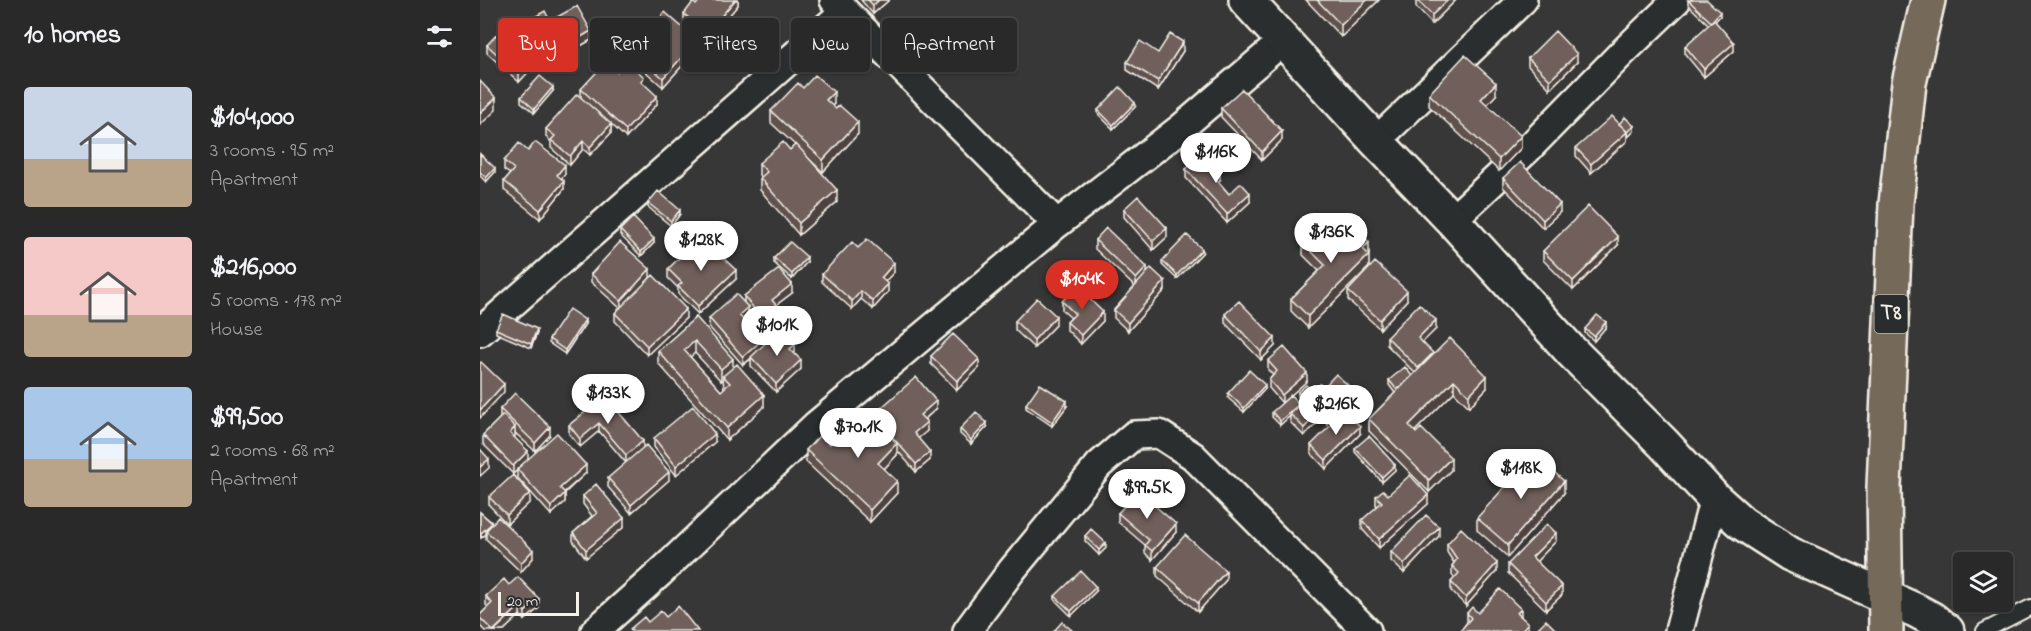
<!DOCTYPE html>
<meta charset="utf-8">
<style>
body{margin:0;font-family:"Indie Flower",sans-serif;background:#323131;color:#f1f3f6;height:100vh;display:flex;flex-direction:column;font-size:22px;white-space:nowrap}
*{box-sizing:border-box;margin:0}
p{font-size:20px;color:#a5a6a8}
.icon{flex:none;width:33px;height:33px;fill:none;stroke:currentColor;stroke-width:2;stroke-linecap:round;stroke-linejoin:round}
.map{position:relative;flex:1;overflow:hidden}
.side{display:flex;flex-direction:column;background:#2a2929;width:480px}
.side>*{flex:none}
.top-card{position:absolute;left:18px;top:18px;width:570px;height:54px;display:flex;gap:12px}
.buttons{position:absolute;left:1473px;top:552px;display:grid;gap:12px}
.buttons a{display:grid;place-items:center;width:60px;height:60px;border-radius:6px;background:#2a2929;box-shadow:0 2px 4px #0004,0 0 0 2px #464546;font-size:30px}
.scale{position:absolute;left:18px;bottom:15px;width:81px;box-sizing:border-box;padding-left:6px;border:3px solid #f4f1e8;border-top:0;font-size:16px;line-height:21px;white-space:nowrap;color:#f4f1e8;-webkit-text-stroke:4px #2a2d2e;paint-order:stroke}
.price{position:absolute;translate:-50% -51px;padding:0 14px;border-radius:21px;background:#fff;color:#222;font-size:20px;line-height:39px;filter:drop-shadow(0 2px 3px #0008)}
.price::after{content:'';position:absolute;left:50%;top:36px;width:18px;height:14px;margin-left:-9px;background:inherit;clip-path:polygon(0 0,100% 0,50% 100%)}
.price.on{background:#d93025;color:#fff}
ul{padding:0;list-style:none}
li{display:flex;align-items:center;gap:18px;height:150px;padding:0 24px}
li span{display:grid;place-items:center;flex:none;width:168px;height:120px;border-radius:6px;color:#555}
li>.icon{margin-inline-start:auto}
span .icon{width:72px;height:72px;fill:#fffc;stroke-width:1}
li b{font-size:26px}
h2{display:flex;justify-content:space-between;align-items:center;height:72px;padding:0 24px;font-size:26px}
.tag{padding:0 21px;border-radius:6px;background:#2a2929;box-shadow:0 2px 4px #0004,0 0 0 2px #464546;font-size:21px;line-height:54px}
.tag.on{background:#d93025;color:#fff}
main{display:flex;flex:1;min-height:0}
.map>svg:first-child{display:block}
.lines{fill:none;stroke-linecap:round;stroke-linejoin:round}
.service-casing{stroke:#f4f1e8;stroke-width:18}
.minor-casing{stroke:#f4f1e8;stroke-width:32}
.tertiary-casing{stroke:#f4f1e8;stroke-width:38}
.trunk-casing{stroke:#f4f1e8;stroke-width:38}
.service{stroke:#2a2d2e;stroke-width:14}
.minor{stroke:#2a2d2e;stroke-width:27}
.tertiary{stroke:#2a2d2e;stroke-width:33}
.trunk{stroke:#746a5a;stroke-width:33}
.wall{fill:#60514d;stroke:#f4f1e8;stroke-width:1.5;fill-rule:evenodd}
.shaded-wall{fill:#4e423f;stroke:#f4f1e8;stroke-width:1.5}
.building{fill:#705e5a;stroke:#f4f1e8;stroke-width:1.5}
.labels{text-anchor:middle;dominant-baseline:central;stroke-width:4.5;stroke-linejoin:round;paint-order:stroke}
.shield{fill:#2a2d2e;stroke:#b7b6b0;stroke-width:1.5}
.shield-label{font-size:22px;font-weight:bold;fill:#f4f1e8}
</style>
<main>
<section class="side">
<h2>10 homes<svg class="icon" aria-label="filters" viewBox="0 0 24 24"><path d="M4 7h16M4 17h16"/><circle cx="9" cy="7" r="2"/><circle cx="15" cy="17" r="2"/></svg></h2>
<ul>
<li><span style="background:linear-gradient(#c9d6e8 60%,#b9a48a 0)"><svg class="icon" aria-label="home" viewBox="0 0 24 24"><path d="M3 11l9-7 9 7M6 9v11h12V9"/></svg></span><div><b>$104,000</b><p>3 rooms · 95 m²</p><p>Apartment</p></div></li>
<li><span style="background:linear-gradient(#f6c9c9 65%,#b9a48a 0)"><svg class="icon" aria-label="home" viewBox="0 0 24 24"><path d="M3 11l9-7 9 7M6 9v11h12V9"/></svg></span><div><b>$216,000</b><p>5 rooms · 178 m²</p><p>House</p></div></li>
<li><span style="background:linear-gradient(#a9c7e8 60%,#b9a48a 0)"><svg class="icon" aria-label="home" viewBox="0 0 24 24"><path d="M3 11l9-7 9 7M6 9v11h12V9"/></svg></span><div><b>$99,500</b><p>2 rooms · 68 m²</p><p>Apartment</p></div></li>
</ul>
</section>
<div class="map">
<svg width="1551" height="631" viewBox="0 0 1551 631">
<rect width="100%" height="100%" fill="#383737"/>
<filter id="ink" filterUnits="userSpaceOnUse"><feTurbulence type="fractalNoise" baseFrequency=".0167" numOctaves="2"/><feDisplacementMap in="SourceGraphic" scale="12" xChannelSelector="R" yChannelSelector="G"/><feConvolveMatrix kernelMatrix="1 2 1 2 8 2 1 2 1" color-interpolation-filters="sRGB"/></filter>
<g filter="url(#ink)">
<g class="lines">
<defs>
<path id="service" d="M1504,631L1551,607"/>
<path id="minor" d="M354,0L577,224
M896,141L1043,0
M972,220L1047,150L1141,54L1197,0
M0,332L365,11
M115,631L180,573L336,425L577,224L701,128L803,41
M487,631L532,570L619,465L654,435L679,434L713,456L887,631
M1199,631L1234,498"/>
<path id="tertiary" d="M766,0L896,141L972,220L1091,351L1184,444L1234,498L1262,523L1310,554L1437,611L1452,619L1467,631"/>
<path id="trunk" d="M1406,631L1404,487L1416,204L1429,83L1448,0"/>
</defs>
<use href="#service" class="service-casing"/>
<use href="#minor" class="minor-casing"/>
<use href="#tertiary" class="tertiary-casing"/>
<use href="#trunk" class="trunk-casing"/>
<use href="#service" class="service"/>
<use href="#minor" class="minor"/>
<use href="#tertiary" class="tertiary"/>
<use href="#trunk" class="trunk"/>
</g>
<path class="wall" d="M258,0V5L227,42L204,22V14L216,5Z
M381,0H409L393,14Z
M826,0H899L861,37Z
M936,0H976L952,24L936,7Z
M1208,0L1240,16L1235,21L1254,51L1224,77L1205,54V46L1229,25L1208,5Z
M51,19L70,21L111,40L72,62L51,28Z
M7,45L53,67L39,82L7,53Z
M155,48L221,52L206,69L202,66L183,87L158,65V60L155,57Z
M703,51L678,90L647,70V62L678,53Z
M1048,58L1097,62L1070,89L1048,66Z
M137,72L164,84L177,104L146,138L131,124V133L110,155L103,149L90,165L71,148V142L66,137V129L101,98V89Z
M323,88L354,104L352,106L378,134L343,172L328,158L357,202L319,235L280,190V178L281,177L279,175V163L310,150L315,145L291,123V111Z
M73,91L54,113L41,102V97Z
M949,94L1016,95L1007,104L1041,148L1019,171L949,106Z
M655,107L633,129L618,114V110Z
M741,108L802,140L782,160L741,117Z
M1139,124L1154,131L1148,137L1147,136V141L1111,173L1096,156V148Z
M48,151L85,174L81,179L84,189L60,219L24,190V181L30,174L24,170V161Z
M0,154L15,172L6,182L0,176Z
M706,169L740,180L738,181L749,194L770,202L747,223L706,178Z
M1023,178L1080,212L1063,228L1023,187Z
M168,203L200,214L191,226L168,207Z
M644,209L687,237L673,250L644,217Z
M140,230L174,243L161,256L140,235Z
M846,231L889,254L888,255L889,267L828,328L811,311V299L839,271L823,255V243Z
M615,240L667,273L685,290L648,331L634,318V310L655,287L615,249Z
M1138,245L1093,290L1063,260V251Z
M378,248L414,272L405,281L408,292L393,309L381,299L372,309L342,282V274Z
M722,253L697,279L682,265V261Z
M294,258L327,262L312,279L294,263Z
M188,269L256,279L218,314L198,294V288L188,278Z
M111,274L170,278L206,318L167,355L135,321V313L140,308L111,282Z
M868,291L927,300L900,329L868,300Z
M312,293L296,305L305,325L290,337L268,310V316L264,320L284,345L315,352L314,353L321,369L296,392L271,366V359L263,365L229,327V318L264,303V296Z
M582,301L623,321L601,344L587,330V322L591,318L582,310Z
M745,314L795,346L781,360L745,323Z
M216,317L253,367L284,407L247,440L178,363V351ZM215,353L241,381L243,379L244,389L241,391L210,357Z
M535,321L576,325L554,348L535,330Z
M105,324L85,354L69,343V339Z
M1126,327L1114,341L1105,333V329Z
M16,329L57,333L51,348L16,333Z
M956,329L942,342L953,355L1007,388L989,407L974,392L935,431L971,470L949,492L889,431V419L915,393L909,385V380L932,376L935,373L907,345V337Z
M451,356L499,368L477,390L451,364Z
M788,361L827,381L802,403L789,388V380L793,375L788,370Z
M844,387L873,394L861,407L859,404V411L847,424L841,419L824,436L810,422V416L800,425L792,417V412L819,405L823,401L818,396V392H832L844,388Z
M785,389L764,412L748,398V393Z
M125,396L163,448L189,480L151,513L128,487V478L146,463L119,431L100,447L89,434V425Z
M546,404L587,406L572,426L546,408Z
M20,409L70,435L55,451L35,433V436L34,437L48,459L106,473L85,493V502L71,515L37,477V470L33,474L3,444V435L20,418Z
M456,409L444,420L447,431L438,438L450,460L436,472L417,450V455L404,469L417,493L390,522L326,462V450L350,444L393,421V415Z
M507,427L491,444L480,434V429Z
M880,434L846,469L831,453V445Z
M174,438L235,442L196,475L174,447Z
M875,448L915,470L902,482L875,452Z
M1084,493L1028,557L997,530V518Z
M908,495L948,504L899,548L882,529V520L898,506L896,505V496Z
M103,496L144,527L106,558L93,541V533L112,516L103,504Z
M9,497L50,502L27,524L9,505Z
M0,512L53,558L41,572L6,539V534L1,538L0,536Z
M638,513L696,532L672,560L665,553V545L638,522Z
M605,536L626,548L619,555L605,541Z
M959,536L924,573L911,561V552Z
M1076,541L1056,562L1082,595L1066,610L1028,573V564Z
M967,544L1017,571L986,606L971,591V582L975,578L972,575V566L974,563L967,552Z
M677,567L746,580L718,612L677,576Z
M29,585L59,608L45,620L40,615L23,631H5L0,626V615L8,607L6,605V596Z
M616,591L591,616L575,600V596Z
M987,613H998L1041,617L1048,631H981L987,622Z"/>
<path class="shaded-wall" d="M255,0H258V5L227,42V33Z
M399,0H409L393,14V5Z
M887,0H899L861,37V25Z
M968,0H976L952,24V15Z
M1240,12V16L1231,26V22Z
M111,31V40L72,62V54Z
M703,42V51L678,90V81Z
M1254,43V51L1224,77V69Z
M221,44V52L206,69V61Z
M1097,54V62L1070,89V80Z
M202,57V66L183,87V78Z
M53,59V67L39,82V74Z
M1016,83V95L1001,111V99Z
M73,87V91L54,113V109Z
M354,92V104L346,112V100Z
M177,96V104L146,138V130Z
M16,98V110L0,125V113Z
M655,103V107L633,129V125Z
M378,122V134L343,172V160Z
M131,124V133L110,155V147Z
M1154,126V131L1148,137V132Z
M802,131V140L782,160V152Z
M1147,132V141L1111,173V164Z
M1041,136V148L1019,171V159Z
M103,141V149L90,165V156Z
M85,165V174L77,184V175Z
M15,168V172L6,182V178Z
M740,171V180L734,185V177Z
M84,181V189L60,219V210Z
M357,190V202L319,235V223Z
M770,193V202L747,223V214Z
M1080,204V212L1063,228V220Z
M200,210V214L191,226V221Z
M687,228V237L673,250V241Z
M1138,237V245L1093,290V281Z
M174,239V243L161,256V252Z
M889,242V254L883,261V249Z
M722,249V253L697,279V275Z
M889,255V267L828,328V316Z
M327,257V262L312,279V274Z
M414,263V272L401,286V278Z
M667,267V275L656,287V279Z
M170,269V278L141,310V301Z
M256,270V279L218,314V306Z
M685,281V290L648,331V323Z
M312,284V293L292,308V300Z
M408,284V292L393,309V301Z
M381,291V299L372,309V301Z
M927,291V300L900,329V320Z
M268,307V316L259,324V315Z
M206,309V318L167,355V346Z
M623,312V321L601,344V335Z
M305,316V325L290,337V329Z
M576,316V325L554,348V340Z
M105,320V324L85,354V350Z
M956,320V329L938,347V338Z
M1126,322V327L1114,341V336Z
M57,329V333L51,348V344Z
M284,338V347L263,365V357Z
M795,338V346L781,360V352Z
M215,341V353L204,362V350Z
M315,344V352L310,357V349Z
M253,359V371L243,376V379L241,381V369Z
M499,359V368L477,390V381Z
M321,360V369L296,392V384Z
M827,373V381L802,403V395Z
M1007,376V388L989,407V395Z
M974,380V392L929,437V425Z
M24,384V392L0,418V410Z
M785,385V389L764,412V408Z
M873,390V394L861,407V402Z
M284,395V407L247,440V428Z
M456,401V409L440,423V415Z
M587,401V406L572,426V422Z
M859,402V411L847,424V415Z
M819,404V408L810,414V416L800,425V421Z
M841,410V419L824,436V428Z
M447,422V431L434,442V433Z
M119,423V431L100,447V439Z
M507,423V427L491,444V440Z
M880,426V434L846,469V460Z
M35,427V436L30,442V433Z
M70,427V435L55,451V443Z
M235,434V442L196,475V466Z
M163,441V449L146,464V455Z
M417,443V455L398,475V463Z
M48,451V460L33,474V466Z
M450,452V460L436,472V464Z
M971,458V470L949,492V480Z
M9,459V468L0,476V467Z
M106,465V473L80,496V488Z
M915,465V470L902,482V477Z
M189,472V480L151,513V505Z
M417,481V493L390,522V510Z
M1084,481V493L1028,557V545Z
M50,493V502L27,524V515Z
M85,493V502L71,515V507Z
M948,495V504L899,548V539Z
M144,518V527L106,558V550Z
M12,523L6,531V534L1,538V533Z
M696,524V532L672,560V551Z
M959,527V536L924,573V564Z
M1076,533V541L1052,566V557Z
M626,543V548L619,555V550Z
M53,550V558L41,572V563Z
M1017,563V571L986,606V598Z
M746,571V580L718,612V603Z
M1082,586V595L1066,610V602Z
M616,587V591L591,616V611Z
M59,599V608L45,620V612Z
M40,606V615L23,631H14Z
M1041,609V617L1037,613Z
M1048,623V631H1041Z"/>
<path class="building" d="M220,0H255L227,33L204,14L213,2L216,5Z
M388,0H399L393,5Z
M837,0H887L861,25Z
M937,0H968L952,15Z
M1208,0H1227L1240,12L1231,22Z
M97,6L111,31L72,54L51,19L65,11L70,21Z
M185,12L221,44L206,61L202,57L183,78L158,56L161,53L155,48Z
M1234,20L1254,43L1224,69L1205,46Z
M21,30L53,59L39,74L7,45Z
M1075,31L1097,54L1070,80L1048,58Z
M690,34L703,42L678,81L647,62L660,41L678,53Z
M985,55L1016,83L1001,99L1041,136L1019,159L949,94Z
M147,61L164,77L161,81L177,96L146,130L101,89L126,62L137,72Z
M335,75L354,92L346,100L356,109L359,105L378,122L343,160L291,111L318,83L323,88Z
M60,76L73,87L54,109L41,97Z
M0,81L16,98L0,113Z
M640,87L655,103L633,125L618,110Z
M762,89L802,131L782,152L741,108Z
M97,94L131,124L110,147L103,141L90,156L71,140L75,136L66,129Z
M1132,116L1147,132L1111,164L1096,148Z
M1145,117L1154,126L1148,132L1139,124Z
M55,142L85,165L77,175L84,181L60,210L24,181L34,169L24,161L39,143L48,151Z
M303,142L310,150L316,144L357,190L319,223L280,178L287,172L279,163Z
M723,153L740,171L734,177L749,194L761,183L770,193L747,214L706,169Z
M0,154L15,168L6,178L0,172Z
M1040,162L1080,204L1063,220L1023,178Z
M178,191L200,210L191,221L168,203Z
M658,196L687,228L673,241L644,209Z
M1108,206L1138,237L1093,281L1063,251Z
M153,217L174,239L161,252L140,230Z
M854,222L866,234L873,226L889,242L883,249L889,255L828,316L811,299L845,265L823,243L841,226L846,231Z
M626,228L667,267L656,279L615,240Z
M707,235L722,249L697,275L682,261Z
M387,239L414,263L401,278L408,284L393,301L381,291L372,301L342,274L372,242L378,248Z
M225,241L256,270L218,306L198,286L202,283L188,269L214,243L219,248Z
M140,242L170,269L141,301L111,274Z
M310,242L327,257L312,274L294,258Z
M895,262L927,291L900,320L868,291Z
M671,268L685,281L648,323L634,310Z
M299,269L312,284L292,300L305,316L290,329L264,296Z
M173,275L206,309L167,346L135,313Z
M597,287L623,312L601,335L587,322L595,314L582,301Z
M256,294L268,307L259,315L274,332L276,330L284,338L263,357L229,318Z
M557,298L576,316L554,340L535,321Z
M759,301L795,338L781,352L745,314Z
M939,304L956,320L938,338L953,353L938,368L907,337Z
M89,309L105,320L85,350L69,339Z
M23,314L57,329L51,344L16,329Z
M1117,315L1126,322L1114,336L1105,329Z
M216,317L253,359L241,369L215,341L204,350L241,391L250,383L243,376L257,364L284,395L247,428L178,351Z
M300,329L315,344L310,349L321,360L296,384L271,357Z
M473,334L499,359L477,381L451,356Z
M970,338L1007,376L989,395L974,380L929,425L936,433L941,428L971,458L949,480L889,419Z
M804,347L827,373L802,395L789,380L797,371L788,361Z
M1,362L24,384L0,410V363Z
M925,367L932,376L917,390L909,380Z
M769,370L785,385L764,408L748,393Z
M856,374L873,390L861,402L844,387Z
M436,377L456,401L440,415L447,422L434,433L450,452L436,464L393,415Z
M560,384L587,401L572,422L546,404Z
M840,384L859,402L847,415L841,410L824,428L810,414Z
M826,385L832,390L824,398L818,392Z
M35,393L70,427L55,443L20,409Z
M811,395L819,404L800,421L792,412Z
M125,396L163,441L146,455L119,423L100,439L89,425Z
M213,406L235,434L196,466L174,438Z
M382,410L417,443L398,463L417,481L390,510L326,450L340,435L350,444Z
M865,411L880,426L846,460L831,445Z
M496,412L507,423L491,440L480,429Z
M23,415L35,427L30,433L48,451L33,466L3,435Z
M77,433L106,465L80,488L85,493L71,507L37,469Z
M889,436L915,465L902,477L875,448Z
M166,445L189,472L151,505L128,478Z
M0,449L9,459L0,467Z
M1054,454L1084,481L1028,545L997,518Z
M33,475L50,493L27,515L9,497Z
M930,475L948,495L899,539L882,520L902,502L896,496L903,490L908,495Z
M116,484L144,518L106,550L93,533L117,513L103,496Z
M658,491L696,524L672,551L665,545L669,540L638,513Z
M0,512L12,523L1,533L0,532Z
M946,515L959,527L924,564L911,552Z
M18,517L53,550L41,563L6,531Z
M1067,524L1076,533L1052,557L1082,586L1066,602L1028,564Z
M981,528L1017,563L986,598L971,582L979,573L972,566L977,559L967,544Z
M611,529L626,543L619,550L605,536Z
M705,535L746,571L718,603L677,567Z
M601,571L616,587L591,611L575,596Z
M38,577L59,599L45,612L40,606L13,631L0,618V615L12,603L6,596L24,579L29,585Z
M1020,589L1041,609L1037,613L1048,623L1041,631H982L981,630L991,618L987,613L992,607L998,613Z
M198,606L218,631H151L150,629L164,617L168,622L181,611L186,617Z
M1066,620L1077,631H1055Z
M582,622L593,631H574Z"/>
</g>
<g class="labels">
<rect class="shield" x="1394.5" y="295" width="33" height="38" rx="4.5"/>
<g class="shield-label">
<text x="1411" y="314">T8</text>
</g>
</g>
</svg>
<div class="buttons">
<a><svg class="icon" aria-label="layers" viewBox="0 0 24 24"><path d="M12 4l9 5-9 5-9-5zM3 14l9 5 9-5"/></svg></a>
</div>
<div class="scale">20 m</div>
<b class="price" style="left:736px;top:184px">$116K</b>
<b class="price" style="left:851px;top:264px">$136K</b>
<b class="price" style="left:221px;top:272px">$128K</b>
<b class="price on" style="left:602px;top:311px">$104K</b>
<b class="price" style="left:297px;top:357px">$101K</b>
<b class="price" style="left:128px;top:425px">$133K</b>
<b class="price" style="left:856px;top:436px">$216K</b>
<b class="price" style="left:378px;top:459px">$70.1K</b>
<b class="price" style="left:1041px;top:500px">$118K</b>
<b class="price" style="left:667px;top:520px">$99.5K</b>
<div class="top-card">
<a class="tag on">Buy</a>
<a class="tag">Rent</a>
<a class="tag">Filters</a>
<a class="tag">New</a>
<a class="tag">Apartment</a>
</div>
</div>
</main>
